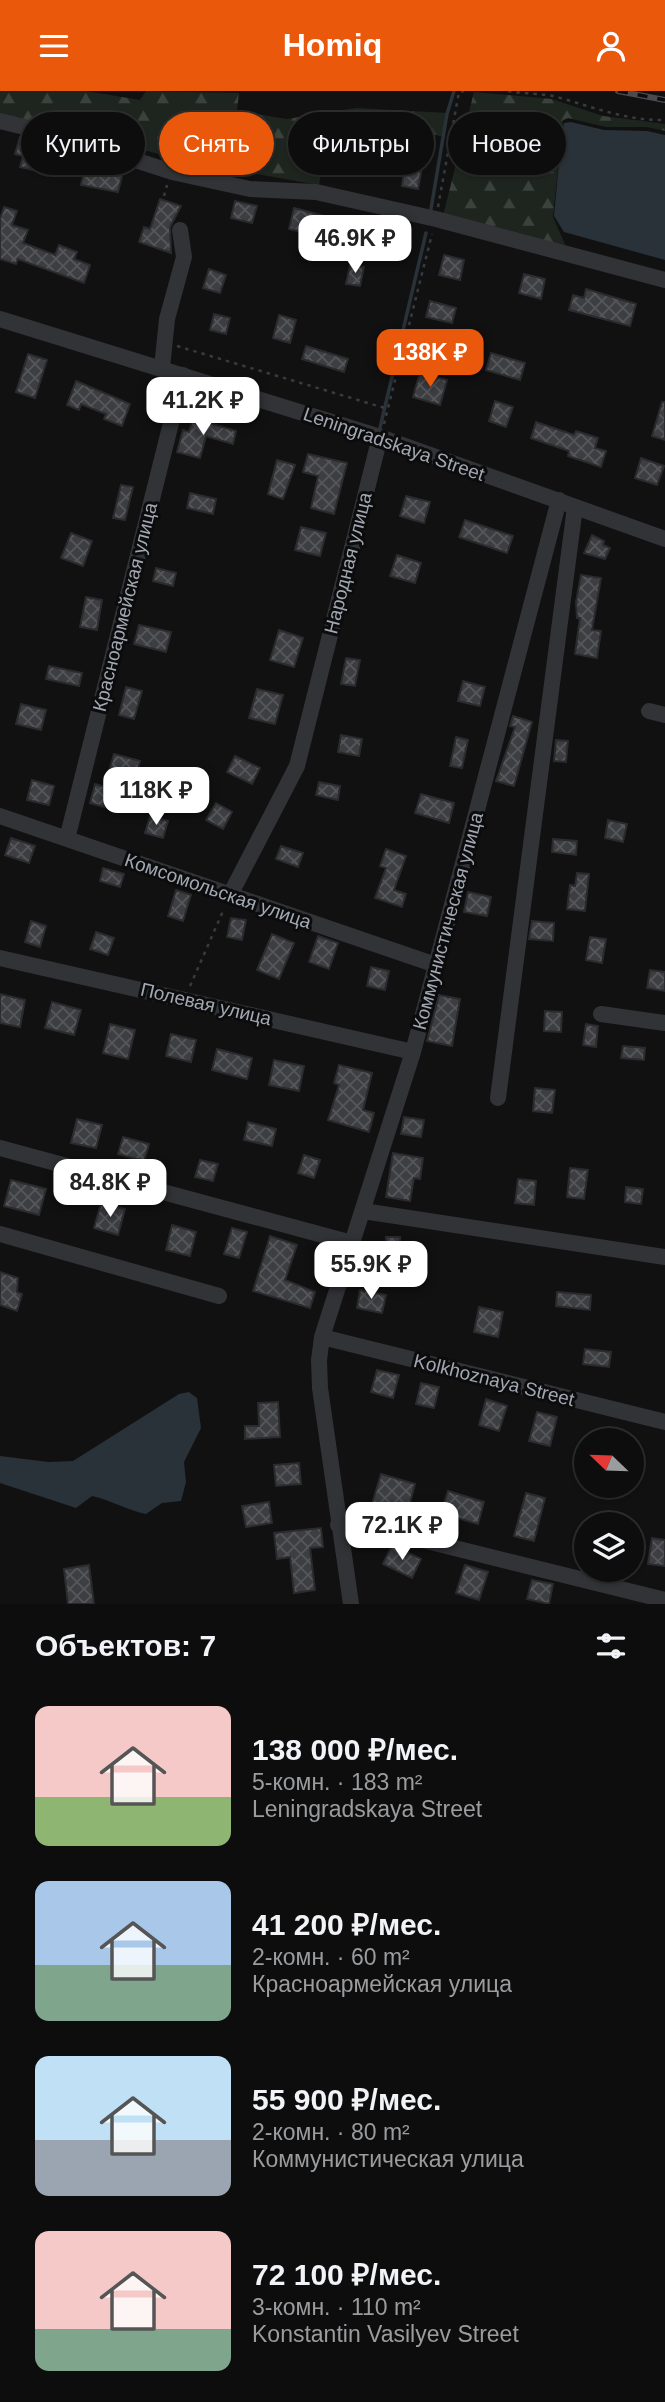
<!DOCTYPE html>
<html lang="ru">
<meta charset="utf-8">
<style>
body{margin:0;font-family:Helvetica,sans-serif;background:#161617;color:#f1f3f6;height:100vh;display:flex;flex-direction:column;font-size:26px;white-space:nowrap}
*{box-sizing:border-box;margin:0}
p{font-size:23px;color:#9a9c9e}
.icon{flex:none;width:38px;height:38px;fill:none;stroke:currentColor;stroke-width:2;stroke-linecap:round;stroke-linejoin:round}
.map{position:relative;height:1513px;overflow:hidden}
.sheet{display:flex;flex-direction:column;background:#0d0d0e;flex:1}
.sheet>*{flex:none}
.banner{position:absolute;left:21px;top:21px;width:623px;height:63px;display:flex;gap:14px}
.needle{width:46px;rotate:293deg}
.tools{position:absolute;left:574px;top:1337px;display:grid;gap:14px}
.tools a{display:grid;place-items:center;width:70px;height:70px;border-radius:50%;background:#0d0d0e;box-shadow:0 2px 5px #0004,0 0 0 2px #2d2d2e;font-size:35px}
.price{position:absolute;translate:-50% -60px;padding:0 16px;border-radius:14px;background:#fff;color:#222;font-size:23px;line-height:46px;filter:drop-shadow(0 2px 4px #0008)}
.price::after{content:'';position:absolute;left:50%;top:42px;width:21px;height:16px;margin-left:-10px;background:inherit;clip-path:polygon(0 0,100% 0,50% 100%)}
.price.selected{background:#ea580c;color:#fff}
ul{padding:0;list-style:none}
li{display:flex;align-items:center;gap:21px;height:175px;padding:0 35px}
li span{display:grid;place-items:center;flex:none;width:196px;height:140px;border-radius:14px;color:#555}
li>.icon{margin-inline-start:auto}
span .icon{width:84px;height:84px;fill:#fffc;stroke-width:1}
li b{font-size:30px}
h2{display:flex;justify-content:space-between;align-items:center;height:84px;padding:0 35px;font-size:30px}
.chip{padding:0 24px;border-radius:32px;background:#0d0d0e;box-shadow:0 2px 5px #0004,0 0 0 2px #2d2d2e;font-size:24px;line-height:63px}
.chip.selected{background:#ea580c;color:#fff}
header{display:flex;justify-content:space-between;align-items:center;height:91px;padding:0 35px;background:#ea580c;color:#fff;font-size:32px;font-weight:600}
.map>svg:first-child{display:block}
.forest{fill:url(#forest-firs)}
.water{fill:#293238}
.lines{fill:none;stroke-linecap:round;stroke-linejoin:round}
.stream{stroke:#293238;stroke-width:3.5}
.building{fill:url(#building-cross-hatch);stroke:#2b2b2e;stroke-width:2}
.path{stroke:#383a3e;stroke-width:2.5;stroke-dasharray:3.5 5;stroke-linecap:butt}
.minor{stroke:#323337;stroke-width:16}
.rail-casing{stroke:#494b50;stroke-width:6}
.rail{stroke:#0c0c0d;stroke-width:3.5;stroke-dasharray:10;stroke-linecap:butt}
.labels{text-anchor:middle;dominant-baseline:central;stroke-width:6;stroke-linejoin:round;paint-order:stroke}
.street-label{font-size:19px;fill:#a2a8b3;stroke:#0c0c0d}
</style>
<header><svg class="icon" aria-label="menu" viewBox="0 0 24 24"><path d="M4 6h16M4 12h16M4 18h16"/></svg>Homiq<svg class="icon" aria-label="person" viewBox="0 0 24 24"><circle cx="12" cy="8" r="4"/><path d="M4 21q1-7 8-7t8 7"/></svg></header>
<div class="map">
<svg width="665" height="1513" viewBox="0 0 665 1513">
<defs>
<pattern id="forest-firs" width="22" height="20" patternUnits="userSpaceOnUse" patternTransform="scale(1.75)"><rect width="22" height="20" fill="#1d251e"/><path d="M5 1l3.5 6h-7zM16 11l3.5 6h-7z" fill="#3b423c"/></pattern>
<pattern id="building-cross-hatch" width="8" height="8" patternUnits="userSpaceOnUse" patternTransform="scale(1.75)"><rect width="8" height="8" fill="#3d3e42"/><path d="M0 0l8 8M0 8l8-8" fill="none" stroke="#56575b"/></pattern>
</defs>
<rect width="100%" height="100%" fill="#111112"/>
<path class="forest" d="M0,0H86L140,9L146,0L239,2L237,20L287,28L356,17L448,22L443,46L412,37L331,25L319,94L195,72L0,23Z
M474,1L552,8L603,25L665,33V40L647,36H606L568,27L563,29L553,126L567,158L443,125Z"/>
<path class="water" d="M571,31L604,39L647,40L665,44V169L564,141L554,125L562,40L564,32Z
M189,1301L197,1307L201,1337L184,1371L186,1391L181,1410L162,1412L146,1423C126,1419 111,1409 92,1405L76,1417L0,1392V1365L49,1371L73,1370L179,1303Z"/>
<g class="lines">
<path class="stream" d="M431,118L447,23L454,0
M379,341L426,142"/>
</g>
<path class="building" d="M20,46L38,50L35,62L55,67L51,83L20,76L23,65L15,63Z
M406,68L423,71L418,98L402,95Z
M86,73L123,81L118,101L81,94Z
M160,108L181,115L170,136L171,162L139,151L144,136L150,138Z
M235,110L257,115L252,132L231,127Z
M4,116L17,120L12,134L28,139L23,152L55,164L59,154L77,161L74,168L90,174L84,192L18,168L16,173L0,168V128Z
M294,117L321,124L316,144L289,138Z
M370,145L404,154L401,168L366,159Z
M444,164L464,169L460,189L439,184Z
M350,174L364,176L360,195L346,193Z
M209,178L226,184L220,202L203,197Z
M524,183L545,188L541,208L519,202Z
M586,198L636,213L630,235L569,219L573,204L584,207Z
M430,210L456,217L452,232L426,226Z
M214,223L230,227L226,243L210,239Z
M279,224L296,229L290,252L273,247Z
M306,255L348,268L344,281L302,268Z
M491,262L525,272L520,289L486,279Z
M28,263L47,269L35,307L16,301Z
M420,281L447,289L440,314L413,306Z
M76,290L130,313L122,335L104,328L106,323L81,313L79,319L67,314Z
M495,310L513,316L506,336L489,330Z
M662,311H665V349L652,345Z
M193,327L236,340L233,353L206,345L200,367L177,361L183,339L189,341Z
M536,331L574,344L576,340L598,347L595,357L606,360L601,376L568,365L569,360L531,347Z
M308,363L347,372L334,423L311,417L318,385L303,381Z
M641,367L664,375L657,394L635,387Z
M277,369L295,374L283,408L268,403Z
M121,394L133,396L125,429L113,427Z
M190,402L216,408L213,423L187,417Z
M406,405L430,411L424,432L400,425Z
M465,429L513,445L507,462L459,446Z
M301,436L326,442L320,465L295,459Z
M71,442L92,450L83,475L61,467Z
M592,444L604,450L603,454L610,457L605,468L584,462Z
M397,464L421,472L415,492L390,485Z
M156,477L176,482L173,495L153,490Z
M581,484L601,487L592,539L601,540L597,567L575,563L580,527H577L576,511Z
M86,506L102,509L97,539L80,536Z
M139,534L171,541L166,561L134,553Z
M279,539L303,547L294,576L270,569Z
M346,567L360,569L355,595L341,593Z
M49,575L82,582L79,595L46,588Z
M463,590L485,596L480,615L458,610Z
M126,596L142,600L134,628L119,624Z
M257,598L283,604L275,633L249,627Z
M21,613L46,619L41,639L16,633Z
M513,625L532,631L514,695L496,690L515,636L510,635Z
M341,644L362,648L359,665L338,661Z
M456,646L468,649L462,677L450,675Z
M556,649L568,650L566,671L554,670Z
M114,663L140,670L136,686L109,680Z
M235,665L260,677L252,693L227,681Z
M32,689L54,695L49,714L27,709Z
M319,691L340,695L338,709L316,704Z
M95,693L109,697L104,716L90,712Z
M421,703L454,712L449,732L415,722Z
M216,712L232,721L223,738L206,729Z
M150,725L168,730L163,747L145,742Z
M608,729L627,733L623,751L605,747Z
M11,747L35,755L29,772L5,764Z
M553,748L577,750L576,764L552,761Z
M281,755L303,762L298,776L276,768Z
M386,758L406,765L394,799L406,803L402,816L375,807L386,777L380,775Z
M103,777L124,783L120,796L100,790Z
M577,782L589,783L585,820L567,818L570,794L575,795Z
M176,799L191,804L183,830L168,825Z
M468,801L491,806L487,825L464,821Z
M231,827L246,829L242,849L227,846Z
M31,830L46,835L40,856L25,851Z
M532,830L554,832L553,850L529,848Z
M96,841L114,847L108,864L90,858Z
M272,843L294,852L279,888L257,879Z
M318,845L338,852L329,878L309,871Z
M590,846L606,848L602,872L586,869Z
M371,876L389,880L385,899L367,895Z
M650,879L665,881V900L647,897Z
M0,903L25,909L20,936L0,932Z
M439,904L460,908L452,955L427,950Z
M52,911L81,919L74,944L45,937Z
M545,920L562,921L561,941L544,940Z
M110,933L135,939L128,968L103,962Z
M586,933L598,935L596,956L583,954Z
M171,943L196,949L191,971L166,965Z
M623,955L645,957L644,969L621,967Z
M217,958L252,967L247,988L212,979Z
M274,969L304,975L299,1000L269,994Z
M339,974L372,982L363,1019L374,1022L369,1041L328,1029L339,994L334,992Z
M535,997L555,999L552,1022L533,1020Z
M404,1026L424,1029L421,1046L401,1043Z
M77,1028L102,1034L96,1057L71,1052Z
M248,1031L276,1038L272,1055L244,1049Z
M123,1046L149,1053L144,1070L118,1063Z
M393,1062L423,1067L420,1088L414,1087L410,1110L386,1106Z
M304,1064L320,1069L314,1087L298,1082Z
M200,1069L218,1073L213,1090L195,1086Z
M570,1077L588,1079L584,1108L567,1106Z
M518,1088L536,1090L534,1114L515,1112Z
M11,1089L46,1098L39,1124L4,1115Z
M626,1096L643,1098L641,1113L625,1111Z
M101,1112L125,1118L118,1144L94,1137Z
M172,1134L196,1141L190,1165L166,1159Z
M232,1137L247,1141L239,1167L224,1163Z
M270,1145L297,1154L285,1189L315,1201L310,1217L253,1200Z
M386,1146H400V1166H387Z
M0,1181L18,1187L17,1201L22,1203L17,1220L0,1214Z
M360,1199L386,1204L382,1222L357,1217Z
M557,1201L591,1204L590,1219L556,1215Z
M479,1216L503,1221L498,1246L474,1241Z
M585,1258L611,1261L609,1276L583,1273Z
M377,1279L399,1284L393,1307L371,1301Z
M421,1292L439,1296L434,1317L416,1313Z
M486,1308L507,1315L499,1340L479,1334Z
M278,1311L280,1346L245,1348V1335H259L258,1312Z
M537,1321L557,1326L550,1355L529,1350Z
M299,1372L301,1393L276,1395L274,1374Z
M381,1383L415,1393L407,1423L372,1413Z
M448,1400L484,1411L478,1433L441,1422Z
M526,1402L545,1407L534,1450L514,1445Z
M269,1411L272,1432L246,1436L242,1415Z
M321,1437L323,1456L310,1457L315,1499L294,1502L290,1466L277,1468L274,1442Z
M652,1447L665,1449V1475L648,1473Z
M392,1454L421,1468L412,1487L383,1473Z
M89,1474L94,1513H68L64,1478Z
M465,1474L488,1481L479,1509L456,1502Z
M532,1489L553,1493L549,1513L527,1508Z"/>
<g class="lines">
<path class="path" d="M508,0C524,3 541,2 557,6C593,16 627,30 665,29
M164,105L167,94
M438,116L459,1L464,0
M177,255L388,318
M384,333L432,143
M190,895L224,818"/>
<path class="minor" d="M0,30L61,45L172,81L250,98L316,101L436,128L665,189
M0,228L380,346L665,448
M162,277L167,228L184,166L180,139
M649,620L665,624
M0,725L436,874
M67,748L183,284
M230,804L297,675L380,346
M0,867L413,961
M601,923L665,932
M498,1007L575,416
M0,1057L352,1152
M363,1120L665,1166
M0,1143L219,1205
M322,1246L665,1331
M338,1434H362L665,1509
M351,1513L320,1297L319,1269L322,1246L413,961L559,409"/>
<defs>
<path id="rail" d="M618,0L665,9"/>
</defs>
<use href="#rail" class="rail-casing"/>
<use href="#rail" class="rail"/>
</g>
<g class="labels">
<g class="street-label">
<text transform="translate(394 353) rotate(19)">Leningradskaya Street</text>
<text transform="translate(348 472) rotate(-76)">Народная улица</text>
<text transform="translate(125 516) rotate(-76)">Красноармейская улица</text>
<text transform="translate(218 800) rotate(19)">Комсомольская улица</text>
<text transform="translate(448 830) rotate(-75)">Коммунистическая улица</text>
<text transform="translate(206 913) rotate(13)">Полевая улица</text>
<text transform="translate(494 1289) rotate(14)">Kolkhoznaya Street</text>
</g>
</g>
</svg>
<div class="tools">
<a><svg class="needle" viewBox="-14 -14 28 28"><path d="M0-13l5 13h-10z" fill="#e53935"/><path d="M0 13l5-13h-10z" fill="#9a9c9e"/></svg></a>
<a><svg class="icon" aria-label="layers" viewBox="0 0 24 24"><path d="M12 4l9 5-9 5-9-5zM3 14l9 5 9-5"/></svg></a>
</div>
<b class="price" style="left:355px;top:184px">46.9K ₽</b>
<b class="price selected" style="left:430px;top:298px">138K ₽</b>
<b class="price" style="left:203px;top:346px">41.2K ₽</b>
<b class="price" style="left:156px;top:736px">118K ₽</b>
<b class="price" style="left:110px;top:1128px">84.8K ₽</b>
<b class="price" style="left:371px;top:1210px">55.9K ₽</b>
<b class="price" style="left:402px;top:1471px">72.1K ₽</b>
<div class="banner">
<a class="chip">Купить</a>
<a class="chip selected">Снять</a>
<a class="chip">Фильтры</a>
<a class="chip">Новое</a>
</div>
</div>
<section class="sheet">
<h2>Объектов: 7<svg class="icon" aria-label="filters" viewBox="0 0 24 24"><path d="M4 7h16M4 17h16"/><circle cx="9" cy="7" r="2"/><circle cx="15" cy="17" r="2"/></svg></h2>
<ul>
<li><span style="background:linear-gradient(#f6c9c9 65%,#8fb573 0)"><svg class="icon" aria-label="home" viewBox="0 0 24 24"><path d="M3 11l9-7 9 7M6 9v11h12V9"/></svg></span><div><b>138 000 ₽/мес.</b><p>5-комн. · 183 m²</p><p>Leningradskaya Street</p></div></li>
<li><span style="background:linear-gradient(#a9c7e8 60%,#7fa58c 0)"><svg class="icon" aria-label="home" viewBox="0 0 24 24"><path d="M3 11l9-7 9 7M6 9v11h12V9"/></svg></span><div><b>41 200 ₽/мес.</b><p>2-комн. · 60 m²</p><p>Красноармейская улица</p></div></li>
<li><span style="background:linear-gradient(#bfe0f5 60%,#9aa5b1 0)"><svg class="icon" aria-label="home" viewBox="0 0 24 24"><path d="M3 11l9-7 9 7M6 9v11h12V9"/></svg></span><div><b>55 900 ₽/мес.</b><p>2-комн. · 80 m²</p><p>Коммунистическая улица</p></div></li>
<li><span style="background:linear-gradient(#f6c9c9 70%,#7fa58c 0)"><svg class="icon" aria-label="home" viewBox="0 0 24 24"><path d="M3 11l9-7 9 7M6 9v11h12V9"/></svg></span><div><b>72 100 ₽/мес.</b><p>3-комн. · 110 m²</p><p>Konstantin Vasilyev Street</p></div></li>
</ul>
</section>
